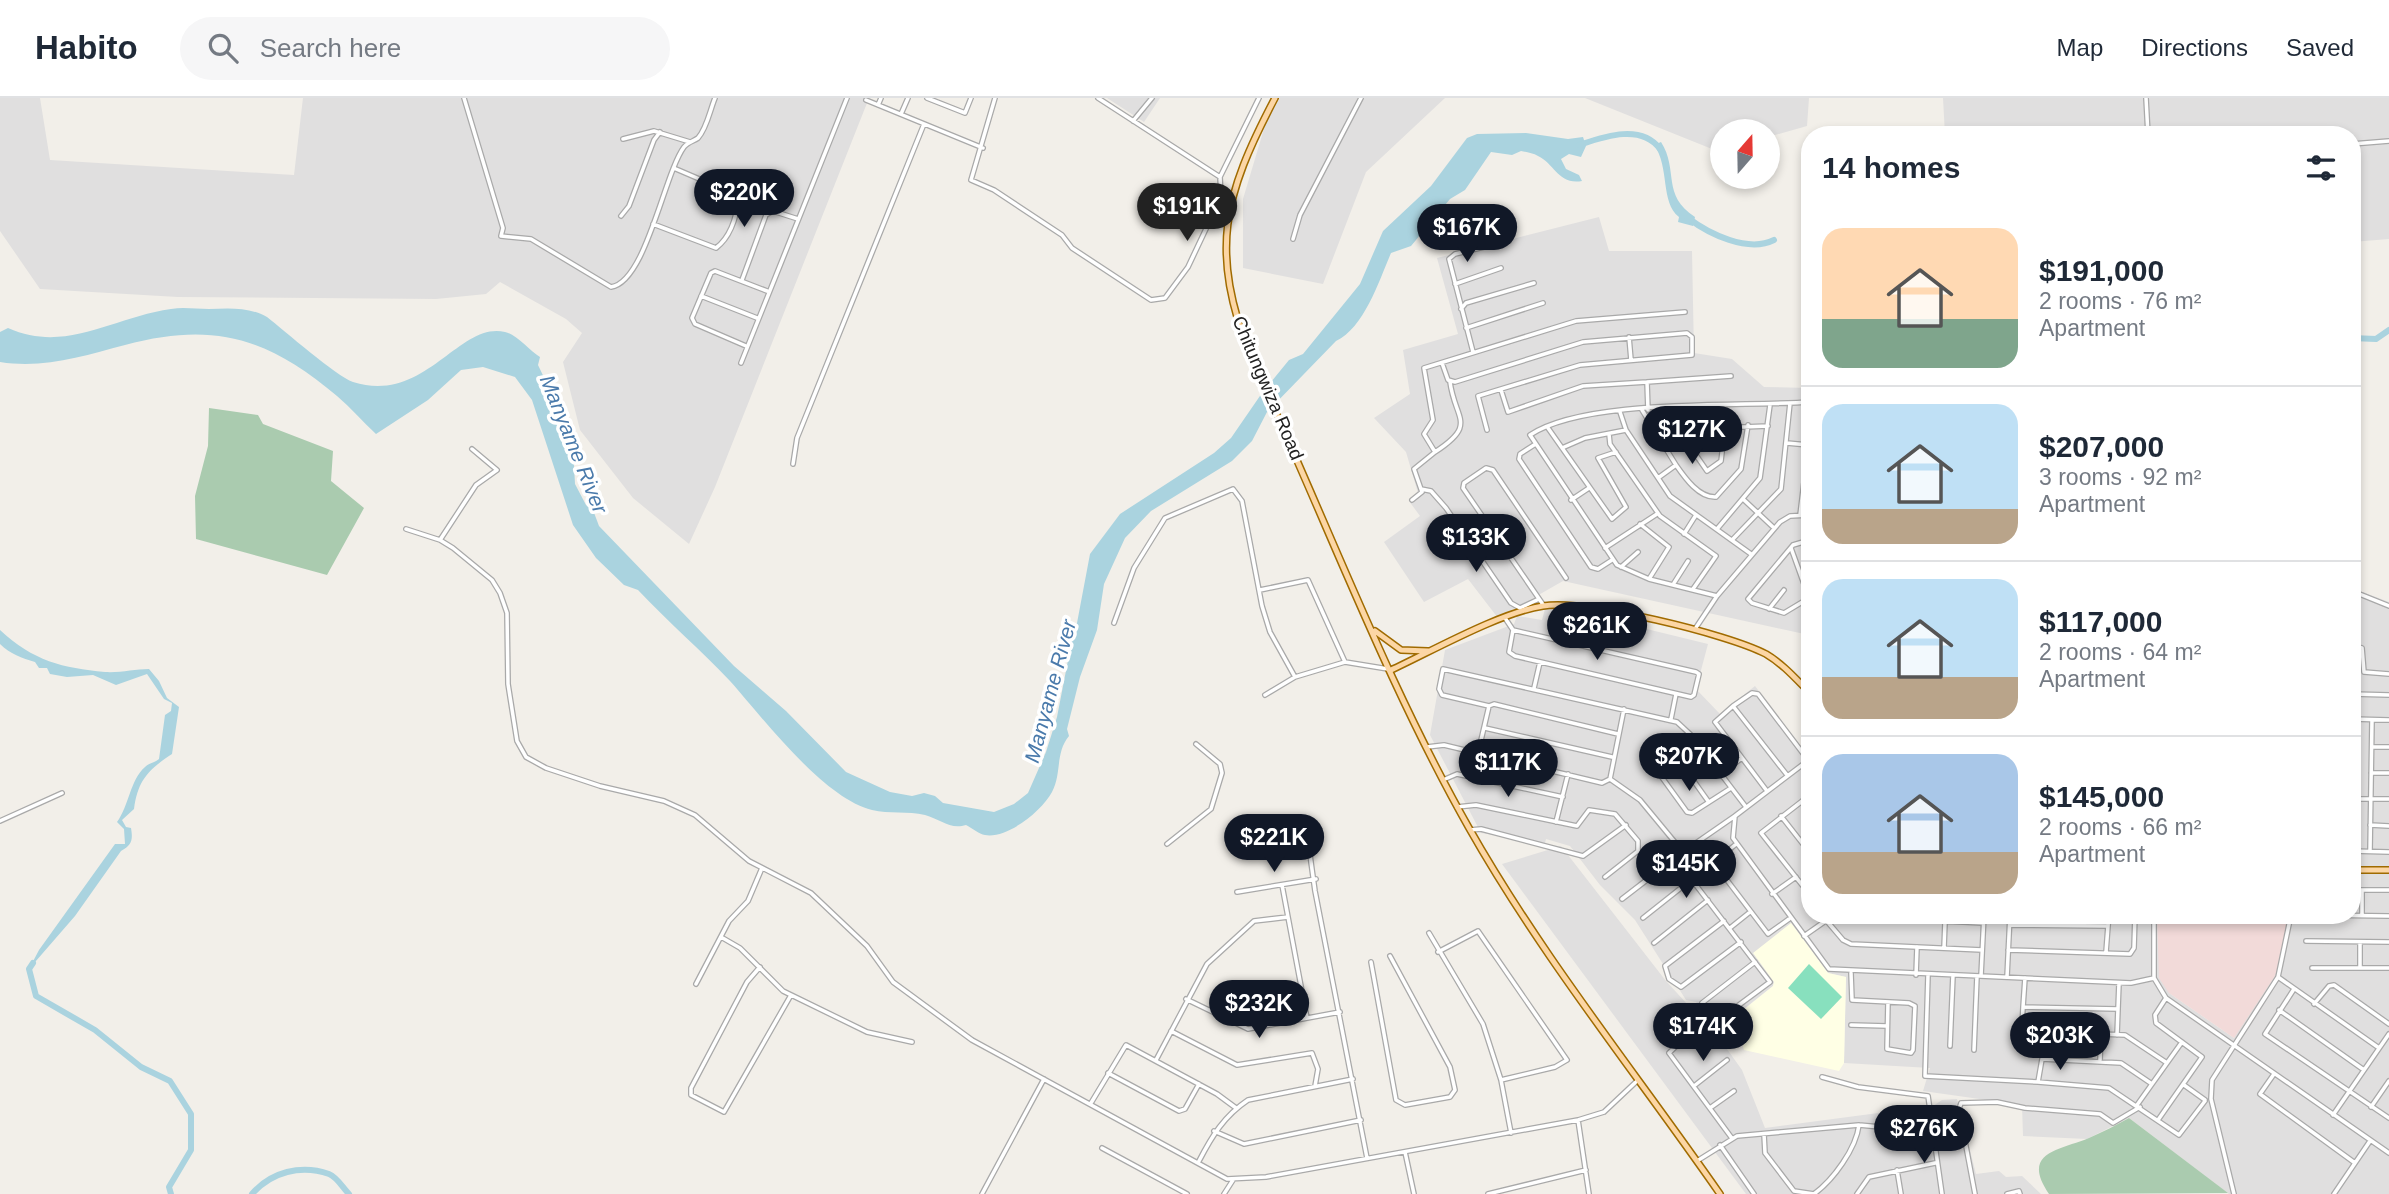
<!DOCTYPE html>
<meta charset="utf-8">
<style>
body{margin:0;font-family:Helvetica,sans-serif;background:#f6f6f7;color:#1f2937;height:100vh;display:flex;flex-direction:column;font-size:26px;white-space:nowrap}
*{box-sizing:border-box;margin:0}
p{font-size:23px;color:#747a83}
.icon{flex:none;width:38px;height:38px;fill:none;stroke:currentColor;stroke-width:2;stroke-linecap:round;stroke-linejoin:round}
.map{position:relative;flex:1;overflow:hidden}
.sheet{position:absolute;left:1801px;top:28px;width:560px;height:798px;display:flex;flex-direction:column;background:#fff;border-radius:28px;box-shadow:0 4px 10px #0003}
.sheet>*{flex:none}
.needle{width:46px;rotate:20deg}
.controls{position:absolute;left:1710px;top:21px;display:grid;gap:14px}
.controls a{display:grid;place-items:center;width:70px;height:70px;border-radius:50%;background:#fff;box-shadow:0 4px 10px #0003;font-size:35px}
.price{position:absolute;translate:-50% -60px;padding:0 16px;border-radius:24px;background:#111827;color:#fff;font-size:23px;line-height:46px;filter:drop-shadow(0 2px 4px #0008)}
.price::after{content:'';position:absolute;left:50%;top:42px;width:21px;height:16px;margin-left:-10px;background:inherit;clip-path:polygon(0 0,100% 0,50% 100%)}
.price.current{background:#222;color:#fff}
ul{padding:0;list-style:none}
li{display:flex;align-items:center;gap:21px;height:175px;padding:0 21px}
li+li{border-top:2px solid #e0e1e3}
li span{display:grid;place-items:center;flex:none;width:196px;height:140px;border-radius:21px;color:#555}
li>.icon{margin-inline-start:auto}
span .icon{width:84px;height:84px;fill:#fffc;stroke-width:1}
li b{font-size:30px}
h2{display:flex;justify-content:space-between;align-items:center;height:84px;padding:0 21px;font-size:30px}
header{display:flex;align-items:center;gap:42px;box-sizing:border-box;height:98px;padding:0 35px;background:#fff;border-bottom:2px solid #e0e1e3}
header strong{font-size:33px}
nav{display:flex;gap:38px;margin-inline-start:auto;font-size:24px}
.search{width:490px;height:63px;background:#f6f6f7;display:flex;align-items:center;gap:18px;box-sizing:border-box;padding:0 24px;border-radius:38px;color:#747a83;font-size:26px}
.map>svg:first-child{display:block}
.residential{fill:#e0dfdf}
.commercial{fill:#f2dad9}
.education{fill:#ffffe5}
.cemetery{fill:#aacbaf}
.pitch{fill:#88e0be}
.water{fill:#aad3df}
.lines{fill:none;stroke-linecap:round;stroke-linejoin:round}
.river{stroke:#aad3df;stroke-width:6}
.minor-casing{stroke:#a9a9a9;stroke-width:6}
.major-casing{stroke:#a06b00;stroke-width:8}
.minor{stroke:#fff;stroke-width:3.5}
.major{stroke:#fcd6a4;stroke-width:5}
.labels{text-anchor:middle;dominant-baseline:central;stroke-width:7;stroke-linejoin:round;paint-order:stroke}
.street-label{font-size:19px;fill:#222;stroke:#fff}
.water-label{font-size:21px;font-style:italic;fill:#4a7aab;stroke:#fff}
</style>
<header>
<strong>Habito</strong>
<div class="search"><svg class="icon" aria-label="search" viewBox="0 0 24 24"><circle cx="10" cy="10" r="6"/><path d="M15 15l6 6"/></svg>Search here</div>
<nav><a>Map</a><a>Directions</a><a>Saved</a></nav>
</header>
<div class="map">
<svg width="2389" height="1096" viewBox="0 0 2389 1096">
<rect width="100%" height="100%" fill="#f2efe9"/>
<path class="residential" d="M0,0H40L50,62L294,77L303,0H869L715,389L689,446L633,400L580,332L563,264L582,235L566,221L500,184L486,196L436,201L178,199L40,191L0,133Z
M1107,0H1160L1144,24Z
M1280,0H1445L1366,74L1323,186L1243,170V101L1266,24Z
M1585,0H1809L1807,28L1768,39V33H1722V55Z
M1943,0H2389V141L2352,144V37H1945Z
M1599,119L1609,153H1692L1694,255L1732,261L1764,289L1809,290V537L1563,483L1498,520L1468,481L1424,504L1384,444L1420,418L1409,403L1418,395L1406,354L1374,320L1410,296L1403,252L1458,236L1437,160Z
M2352,490L2389,504V1096H2229L2129,1020L2087,1041L2023,1038L2022,1007L1923,993L1930,970L1844,965L1846,879L1828,875L1791,825L1773,888L1717,932L1696,904L1686,902L1635,822L1600,787L1570,748L1546,741L1545,745L1481,735L1430,637L1445,552L1514,526L1517,518L1542,522L1545,511L1569,512L1708,546L1696,591L1720,616L1755,588L1809,660L1810,817H2157L2169,895L2234,940L2289,817H2352Z
M1561,748L1666,883L1722,944L1742,972L1765,1030L1901,1012H1927L1942,1002L1957,1001L1976,1076L1999,1073L2006,1079L2022,1078L2041,1096H1746L1502,766Z"/>
<path class="commercial" d="M2157,817H2289L2290,836L2275,878L2234,940L2169,895L2159,880Z"/>
<path class="education" d="M1791,825L1828,875L1846,879L1844,965L1839,973L1744,952L1738,933L1731,922L1773,888L1774,884L1753,855Z"/>
<path class="cemetery" d="M209,310L258,317L263,326L333,353L331,383L364,410L327,477L196,441L195,398L208,348Z
M2129,1020L2228,1095L2049,1096C2020,1054 2060,1052 2089,1040C2103,1034 2116,1027 2129,1020Z"/>
<path class="pitch" d="M1809,866L1842,899L1821,921L1788,890Z"/>
<path class="water" d="M1526,35L1568,41L1583,39L1586,48L1581,59L1569,56L1561,61L1566,71L1579,77L1582,83C1558,87 1555,66 1538,58C1533,55 1526,54 1521,53L1512,57L1491,54L1465,92L1450,101L1411,148L1391,155C1379,183 1364,230 1336,243L1267,314L1252,343L1232,363L1151,413L1125,440L1104,486L1097,532L1080,579L1067,631L1069,638C1055,655 1062,675 1052,694C1042,713 1007,741 985,737C979,736 972,730 966,727C950,732 940,721 925,717C908,713 889,716 872,712C823,700 763,620 730,583C701,552 668,524 638,492L624,487L596,460L573,427L532,302L515,279L483,269L461,272L428,302L376,336C363,324 351,310 337,298C268,240 214,223 125,247C83,258 44,271 0,264V234L8,230C66,256 113,219 171,211C183,209 196,211 209,211C230,210 249,209 267,219C285,233 336,278 353,284C425,307 459,223 505,234C516,236 530,253 540,259L538,267L551,294L574,367L575,386L586,407L593,412L599,428L734,568L786,613L846,674L890,694L912,698L924,695L935,698L943,705L994,714L1014,706L1028,695L1046,654L1057,619L1070,552L1068,544L1077,525L1090,456L1120,416L1214,355L1231,340L1262,295L1289,262L1303,256L1360,186L1383,133L1431,88L1467,40L1477,36Z
M1661,44C1679,72 1661,97 1695,119L1693,128L1678,124L1679,119C1660,104 1670,69 1654,47Z
M0,532C33,563 63,570 105,574C120,575 135,571 149,571L159,583L167,600L179,609L172,656C148,672 138,682 134,711L122,722L126,729L131,730C133,742 132,747 121,753L75,818L29,871L39,852L115,746H125L124,731L117,724C129,708 130,682 145,669C149,665 154,665 159,661L165,617L171,613L172,605L164,601L147,576L116,587L93,577L67,579L50,576L47,570H39L35,564C22,560 10,556 0,546Z"/>
<g class="lines">
<path class="river" d="M1847,37L1880,31L1892,37
M1579,47C1603,39 1641,25 1660,51
M1809,94L1806,63L1810,60
M1688,120C1709,136 1748,155 1774,142
M2352,240L2376,241L2389,232
M33,865L29,871L36,898L95,932L141,969L170,983L191,1016V1052L169,1089L171,1096
M252,1096C271,1074 301,1066 329,1076C337,1079 343,1090 349,1096"/>
<defs>
<path id="minor" d="M464,0L503,130L501,138L531,141L611,189C646,184 664,76 684,49C688,44 694,43 698,40C707,30 710,12 715,0
M927,0L965,15L971,0
M995,0L971,82L994,92L1062,137L1072,150L1151,202L1165,200L1188,169L1221,99
M1098,0L1220,79L1221,99L1231,101
M2146,0L2148,37
M866,2L983,50
M878,7L881,0
M901,16L908,0
M1133,23L1152,0
M623,41L654,33L690,44
M2352,46L2389,43
M1220,79L1259,0
M621,118L629,108L654,42L660,34
M653,126L716,150C732,138 737,117 739,98L676,71
M1293,141L1300,117L1361,0
M742,182L766,117L773,113L798,121
M1455,186L1501,170
M701,198L757,220
M1461,211L1466,205L1534,185
M1466,230L1543,205
M1629,239L1631,262
M746,248L695,226L692,220L711,175L715,173L767,193
M1473,254L1449,161L1455,156L1509,143
M741,265L847,0
M1442,265L1448,282L1455,284L1583,244L1687,235L1692,239V257L1580,267L1478,298L1487,332
M1647,284L1731,278
M1501,292L1508,314L1583,288L1647,284L1648,312
M1642,312L1676,367
M1620,314L1626,332L1670,398L1751,456
M1548,330L1612,421L1626,409L1598,360L1616,354
M1678,331L1707,373L1721,363L1725,329
M1609,336L1610,346L1660,418L1716,458L1693,491
M1655,336L1670,332L1768,328
M1787,345L1808,347
M1534,347L1520,356L1519,361L1591,469L1598,471L1612,462
M1562,350L1585,340L1626,332
M1435,354C1478,326 1455,322 1450,284
M793,366L797,340L924,26
M1658,380L1676,367C1685,380 1699,400 1716,399L1741,371L1748,327
M1421,391L1431,393L1446,410L1511,505L1520,510L1539,501
M1743,401L1774,430
M1412,402L1422,394L1414,371L1435,354L1424,336L1433,322L1424,270L1576,223L1685,214
M1571,402L1589,390
M1800,417L1810,335
M1640,426L1669,449L1649,481
M406,431L440,442L453,450L492,482L500,495L507,515L508,586L517,643L526,659L546,670L600,688L664,703L695,717L749,763L811,795L867,848L893,884L972,942L1227,1081L1266,1079L1578,1022L1604,1014L1638,982
M1717,431L1760,380L1770,307
M1684,436L1696,417
M1733,441L1781,391L1790,305
M440,442L476,387L497,372L472,351
M1605,450L1657,416
M1791,450L1809,500
M1621,469L1638,454
M1674,485L1688,463
M1260,492L1308,482L1345,564
M2352,493L2389,508
M1717,498L1649,481L1617,467L1530,337C1586,300 1738,309 1810,304
M1809,500L1784,515L1752,505L1748,501L1793,447L1810,442
M1544,508L1463,390L1464,385L1486,370L1493,372L1566,480
M2352,509L2353,494
M1769,511L1784,492
M1505,520L1513,532L1509,554L1515,558L1691,599L1694,597L1699,576L1696,574L1513,532
M1114,525L1134,470L1165,420L1233,391L1242,403L1262,508L1270,534L1295,579
M1695,531L1717,498L1780,424L1790,418L1810,417
M2352,547L2362,550L2364,574L2389,576
M1534,590L1540,564
M2352,596L2389,597
M1265,597L1295,579L1345,564L1388,571
M1489,608L1442,597L1439,591L1443,571L1677,624L1692,638L1746,709
M1733,608L1752,595L1758,596L1808,662
M1671,621L1676,596
M2352,621L2389,622
M1485,630L1612,659
M1692,638L1653,667L1687,714L1692,715L1731,690
M1427,649L1444,647L1602,685L1610,681L1624,611
M2372,649H2389
M1673,654L1708,703
M1478,655L1489,608L1494,606L1618,636
M1810,661L1735,718L1733,740L1829,871L2131,885L2154,880
M1721,675L1742,660
M2371,675H2389
M1610,681L1640,702L1683,754L1735,718
M1443,682L1457,676L1563,699
M1767,693L1715,624L1733,608L1787,677
M1810,697L1761,735L1810,797
M2352,701H2389
M1802,703L1810,713
M1457,709L1476,707L1577,728L1589,712L1615,716L1638,743V753L1647,756L1660,772
M1781,718L1810,755
M0,723L62,695
M1297,724L1303,751L1310,757L1315,793L1367,1060
M1556,724L1568,676
M2370,727L2389,728
M1470,732L1481,731L1583,758L1626,727
M1167,746L1211,711L1222,675L1220,666L1196,646
M2352,753L2389,754
M2370,753L2372,622
M1714,765L1768,836L1789,821
M1605,779L1638,753
M1692,782L1770,884L1716,924L1702,905L1755,864
M1282,787L1307,920
M2352,792H2389
M2362,792V817
M1237,794L1316,781
M1772,796L1796,779
M1622,801L1683,754
M1856,817C1865,822 1883,824 1890,817
M2154,817V880L2166,900L2389,1055
M2315,817L2389,818
M2291,818L2305,817
M1643,820L1735,747
M1826,822L1843,842L1851,846L1982,852
M1923,822L1983,825
M1724,823L1665,868L1669,881L1681,889L1741,844
M2010,827L2108,828L2109,817
M1730,830L1750,814
M1429,835L1483,926L1501,982L1511,1035
M1804,838L1834,817
M721,839L740,850L783,893L867,934L912,944
M2306,843L2389,844
M2360,844V870
M1654,845L1708,802
M1944,850L1945,824
M2008,852L2130,856L2134,850L2135,817
M1438,854L1478,833L1567,962L1555,969L1501,982
M2106,854L2108,828
M1371,864L1396,1002L1405,1007L1450,999L1455,992L1450,969L1390,858
M760,869L747,884L691,990V997L724,1014L791,897
M2312,870H2389
M1851,875L1852,902L1909,905L1915,908L1913,952L1911,955L1887,951L1888,904
M1916,877L1917,849
M1928,877L1925,978L2038,984
M1981,878L1984,817
M2007,879L2010,817
M2278,879L2379,950
M2025,880L2023,909L2118,911
M696,886L729,823L748,803L762,770
M2294,891L2265,936L2389,1020
M1186,901L1248,931L1340,914
M2314,906L2329,888L2334,887L2389,926
M2023,909L2022,929L2025,933L2125,937L2167,965
M2279,912L2364,972
M1851,927L1887,928
M1693,932L1669,955L1731,1039
M1171,933L1237,967L1312,955L1318,971L1315,988
M2117,937L2119,885
M1950,948L1953,877
M2023,950L2025,933
M1974,952L1977,878
M1156,962L1207,866L1254,823L1288,819
M2100,962L2101,936
M1108,975L1179,1013L1185,1011L1199,986
M2274,976L2260,996L2355,1065
M1822,979L1858,989L1928,998L1942,1096
M2152,986L2121,965L2042,961L2038,984L2109,990L2179,1037L2205,1003
M2184,987L2205,1002
M1694,988L1727,962
M1091,1005L1126,947L1217,996L1236,1010
M2137,1007L2182,944
M2371,1009L2389,983
M1710,1010L1734,993
M2333,1017L2389,936
M1578,1022L1589,1096
M2158,1022L2202,959L2156,925L2155,917L2166,900
M1214,1033L1244,1046L1361,1022
M1764,1036L1765,1055L1794,1093L1814,1096C1833,1082 1856,1051 1859,1027
M1720,1047L1754,1096
M1102,1050L1187,1096
M1405,1054L1414,1096
M1199,1063C1212,1038 1224,1018 1248,1002L1353,981
M1697,1063L1737,1038L1859,1027L1933,1034
M1897,1072L1901,1096
M982,1096L1044,981
M1224,1096L1233,1082
M1488,1096L1586,1072
M1857,1096L1869,1079L1935,1065
M1975,1096L1959,1011L1961,1005L1997,1004L2025,1010L2100,1016L2113,1025L2140,1009
M2007,1096L2019,1093L2020,1096
M2234,1096L2211,1001L2212,982L2278,879L2291,817
M2334,1096L2370,1043"/>
<path id="major" d="M1275,0C1223,99 1209,152 1251,260C1324,416 1384,580 1469,730C1542,859 1636,975 1720,1096
M1375,533L1401,552L1428,553
M1391,572C1432,553 1501,514 1543,508C1585,501 1728,536 1766,556C1783,566 1796,581 1810,595
M2352,772H2389"/>
</defs>
<use href="#minor" class="minor-casing"/>
<use href="#major" class="major-casing"/>
<use href="#minor" class="minor"/>
<use href="#major" class="major"/>
</g>
<g class="labels">
<g class="street-label">
<text transform="translate(1268 290) rotate(67)">Chitungwiza Road</text>
</g>
<g class="water-label">
<text transform="translate(574 346) rotate(68)">Manyame River</text>
<text transform="translate(1050 593) rotate(-75)">Manyame River</text>
</g>
</g>
</svg>
<div class="controls">
<a><svg class="needle" viewBox="-14 -14 28 28"><path d="M0-13l5 13h-10z" fill="#e53935"/><path d="M0 13l5-13h-10z" fill="#747a83"/></svg></a>
</div>
<b class="price" style="left:744px;top:131px">$220K</b>
<b class="price current" style="left:1187px;top:145px">$191K</b>
<b class="price" style="left:1467px;top:166px">$167K</b>
<b class="price" style="left:1692px;top:368px">$127K</b>
<b class="price" style="left:1476px;top:476px">$133K</b>
<b class="price" style="left:1597px;top:564px">$261K</b>
<b class="price" style="left:1689px;top:695px">$207K</b>
<b class="price" style="left:1508px;top:701px">$117K</b>
<b class="price" style="left:1274px;top:776px">$221K</b>
<b class="price" style="left:1686px;top:802px">$145K</b>
<b class="price" style="left:1259px;top:942px">$232K</b>
<b class="price" style="left:1703px;top:965px">$174K</b>
<b class="price" style="left:2060px;top:974px">$203K</b>
<b class="price" style="left:1924px;top:1067px">$276K</b>
<section class="sheet">
<h2>14 homes<svg class="icon" aria-label="filters" viewBox="0 0 24 24"><path d="M4 7h16M4 17h16"/><circle cx="9" cy="7" r="2"/><circle cx="15" cy="17" r="2"/></svg></h2>
<ul>
<li><span style="background:linear-gradient(#ffd9b3 65%,#7fa58c 0)"><svg class="icon" aria-label="home" viewBox="0 0 24 24"><path d="M3 11l9-7 9 7M6 9v11h12V9"/></svg></span><div><b>$191,000</b><p>2 rooms · 76 m²</p><p>Apartment</p></div></li>
<li><span style="background:linear-gradient(#bfe0f5 75%,#b9a48a 0)"><svg class="icon" aria-label="home" viewBox="0 0 24 24"><path d="M3 11l9-7 9 7M6 9v11h12V9"/></svg></span><div><b>$207,000</b><p>3 rooms · 92 m²</p><p>Apartment</p></div></li>
<li><span style="background:linear-gradient(#bfe0f5 70%,#b9a48a 0)"><svg class="icon" aria-label="home" viewBox="0 0 24 24"><path d="M3 11l9-7 9 7M6 9v11h12V9"/></svg></span><div><b>$117,000</b><p>2 rooms · 64 m²</p><p>Apartment</p></div></li>
<li><span style="background:linear-gradient(#a9c7e8 70%,#b9a48a 0)"><svg class="icon" aria-label="home" viewBox="0 0 24 24"><path d="M3 11l9-7 9 7M6 9v11h12V9"/></svg></span><div><b>$145,000</b><p>2 rooms · 66 m²</p><p>Apartment</p></div></li>
</ul>
</section>
</div>
